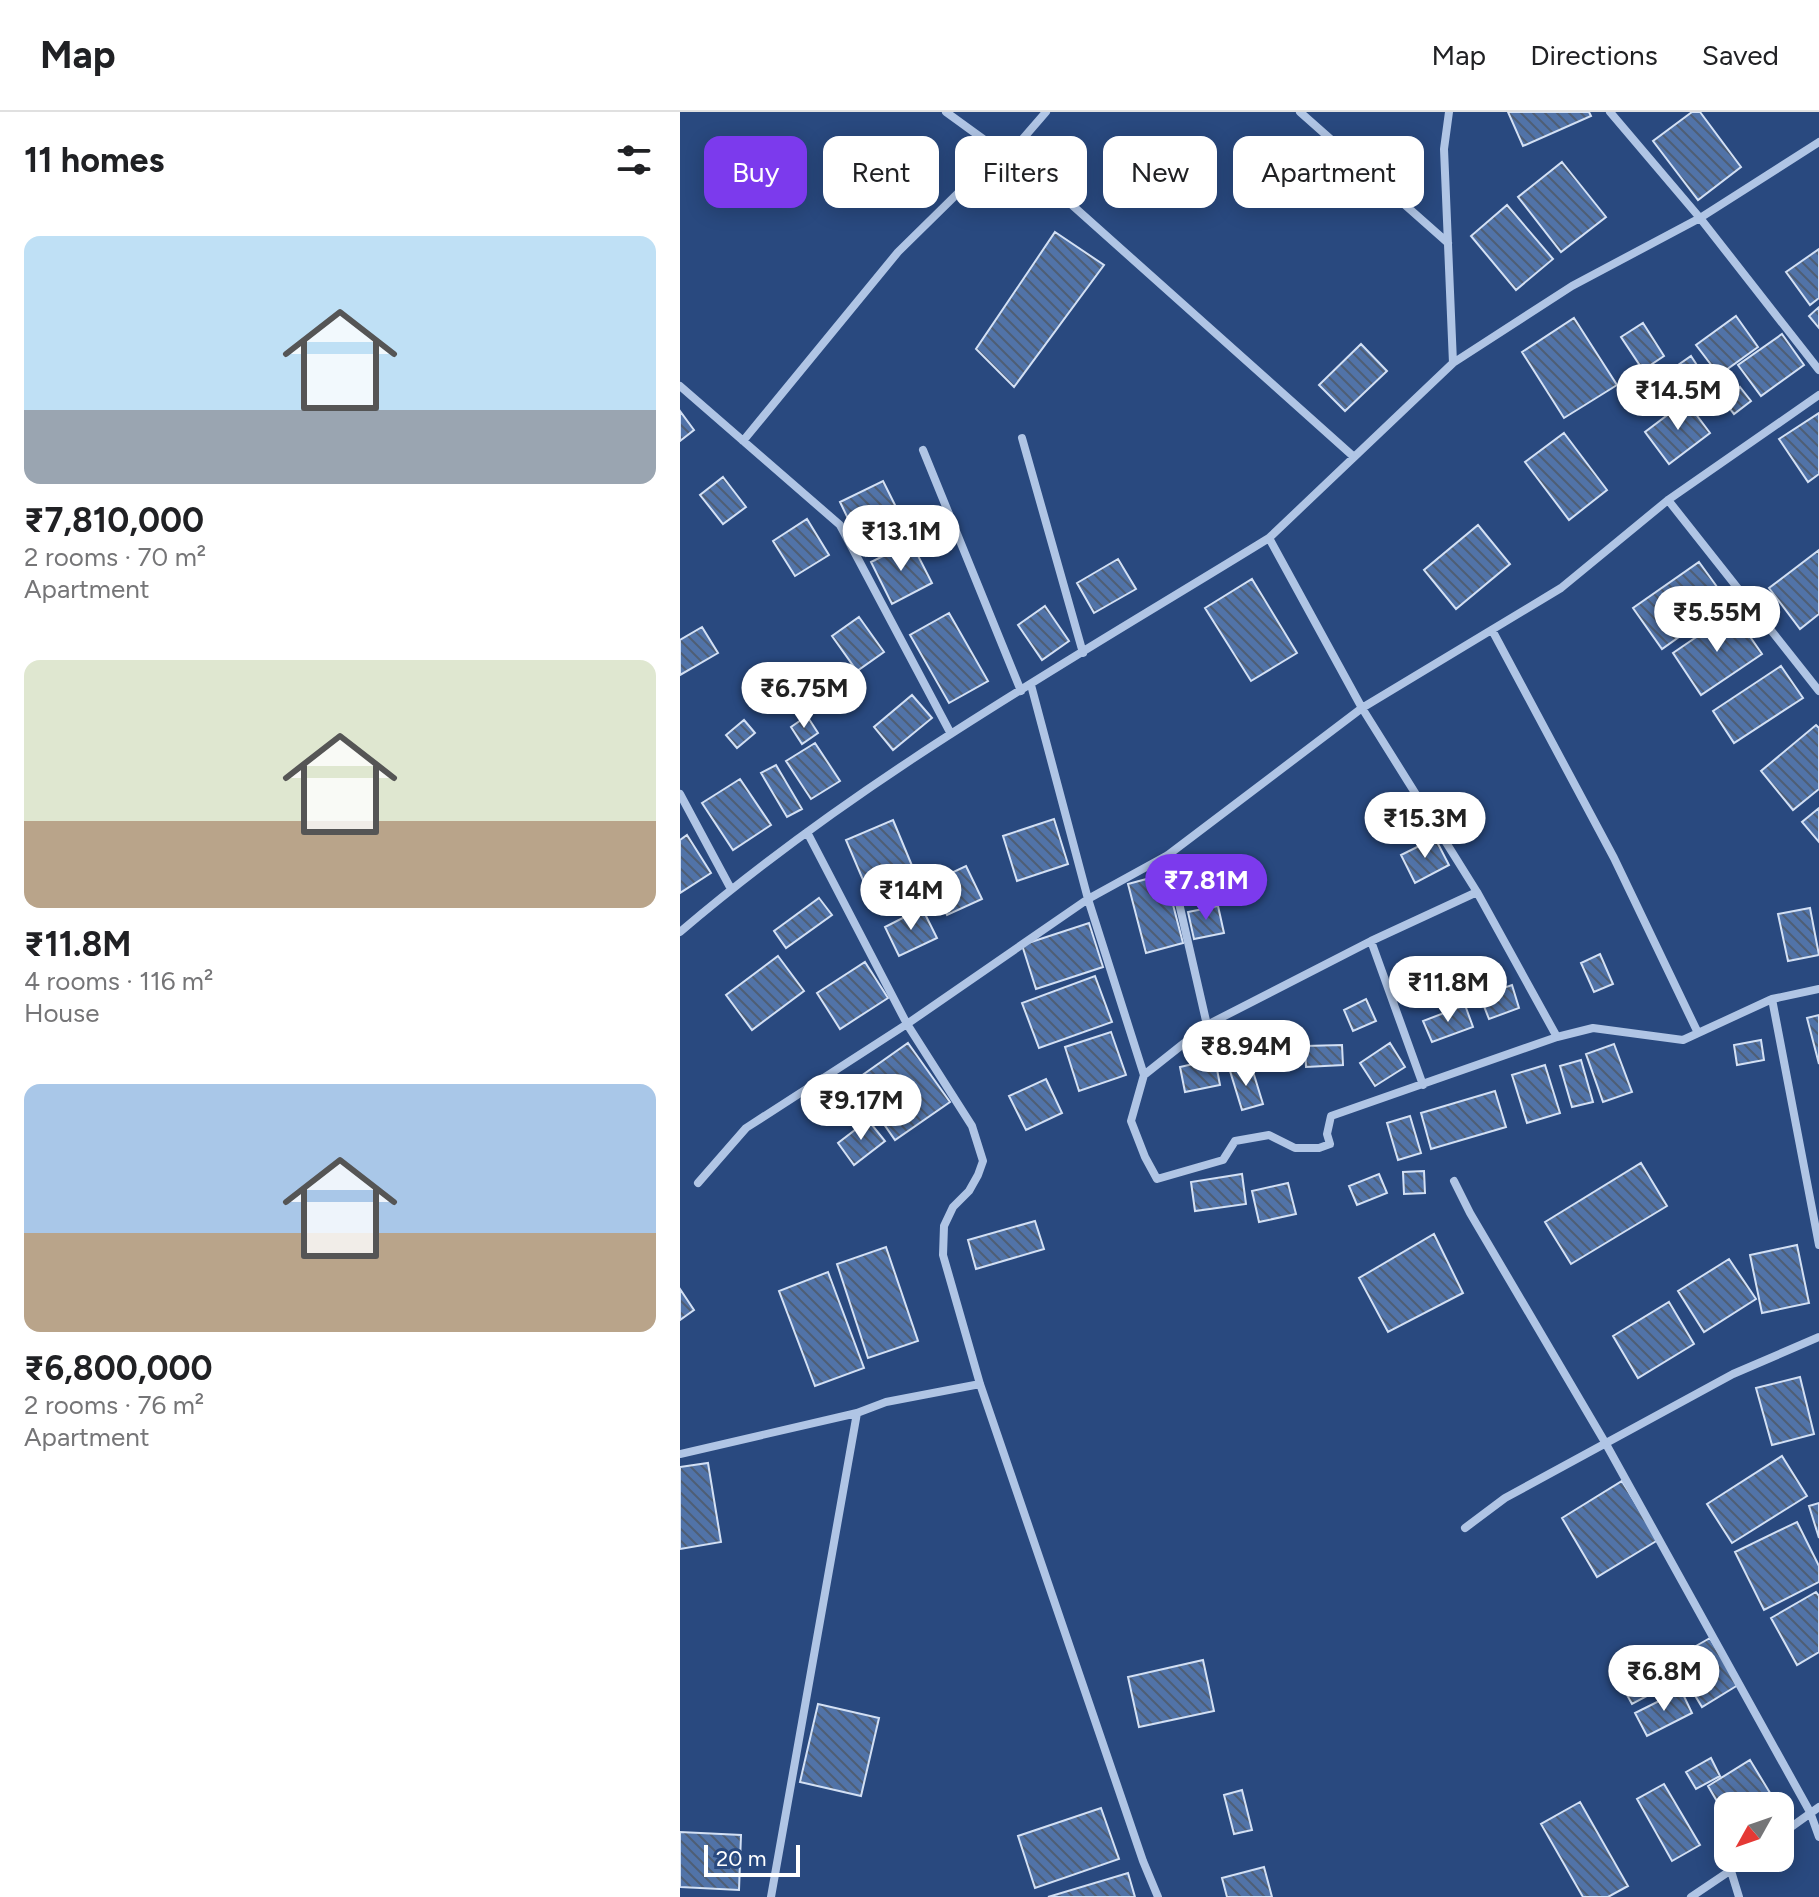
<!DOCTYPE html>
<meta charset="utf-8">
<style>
body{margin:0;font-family:Figtree,sans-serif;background:#f6f6f6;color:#202124;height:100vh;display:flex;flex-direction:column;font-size:30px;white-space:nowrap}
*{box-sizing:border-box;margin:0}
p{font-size:26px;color:#757577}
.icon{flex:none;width:44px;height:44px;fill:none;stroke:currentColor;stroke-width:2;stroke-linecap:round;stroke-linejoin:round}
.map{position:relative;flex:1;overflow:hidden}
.drawer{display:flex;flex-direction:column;background:#fff;width:680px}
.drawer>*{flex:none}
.guide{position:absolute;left:24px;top:24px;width:760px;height:72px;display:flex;gap:16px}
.needle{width:52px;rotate:230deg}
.fabs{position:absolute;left:1034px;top:1680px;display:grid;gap:16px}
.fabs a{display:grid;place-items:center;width:80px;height:80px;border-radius:16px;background:#fff;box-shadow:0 4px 20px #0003;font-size:40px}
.scale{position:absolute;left:24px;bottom:20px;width:96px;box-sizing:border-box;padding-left:8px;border:4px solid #fff;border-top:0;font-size:22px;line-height:28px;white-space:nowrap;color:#fff;-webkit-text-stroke:6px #29497f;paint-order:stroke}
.price{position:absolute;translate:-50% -68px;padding:0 18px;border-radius:28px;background:#fff;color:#222;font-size:26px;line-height:52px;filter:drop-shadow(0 2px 4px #0008)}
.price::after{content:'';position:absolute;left:50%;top:48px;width:24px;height:18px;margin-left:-12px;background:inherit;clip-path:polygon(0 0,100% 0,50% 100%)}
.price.selected{background:#7c3aed;color:#fff}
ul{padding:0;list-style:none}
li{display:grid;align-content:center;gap:16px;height:424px;padding:0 24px}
li span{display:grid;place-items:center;height:248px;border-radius:16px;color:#555}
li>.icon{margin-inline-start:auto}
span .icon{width:144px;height:144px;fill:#fffc;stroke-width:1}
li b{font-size:34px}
h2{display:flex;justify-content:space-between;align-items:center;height:96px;padding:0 24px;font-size:34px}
.chip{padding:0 28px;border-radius:16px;background:#fff;box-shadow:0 4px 20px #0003;font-size:28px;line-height:72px}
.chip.selected{background:#7c3aed;color:#fff}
header{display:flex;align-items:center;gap:48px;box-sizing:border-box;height:112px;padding:0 40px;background:#fff;border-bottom:2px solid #e0e0e0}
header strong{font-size:38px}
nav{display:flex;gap:44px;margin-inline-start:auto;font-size:28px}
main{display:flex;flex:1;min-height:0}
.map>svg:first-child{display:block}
.building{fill:url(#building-back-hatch);stroke:#d3e0f4;stroke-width:2}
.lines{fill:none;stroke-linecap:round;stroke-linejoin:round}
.street{stroke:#b0c5e5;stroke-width:8}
</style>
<header>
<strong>Map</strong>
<nav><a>Map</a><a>Directions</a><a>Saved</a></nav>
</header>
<main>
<section class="drawer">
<h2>11 homes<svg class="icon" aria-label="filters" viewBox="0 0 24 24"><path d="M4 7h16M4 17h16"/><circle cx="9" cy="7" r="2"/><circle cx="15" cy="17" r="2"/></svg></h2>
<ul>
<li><span style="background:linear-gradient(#bfe0f5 70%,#9aa5b1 0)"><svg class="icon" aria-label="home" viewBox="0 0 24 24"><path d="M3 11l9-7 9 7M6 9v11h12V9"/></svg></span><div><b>₹7,810,000</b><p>2 rooms · 70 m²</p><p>Apartment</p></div></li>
<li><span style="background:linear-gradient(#dfe7d0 65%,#b9a48a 0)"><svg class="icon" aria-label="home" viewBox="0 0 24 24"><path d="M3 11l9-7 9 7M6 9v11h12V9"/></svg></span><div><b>₹11.8M</b><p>4 rooms · 116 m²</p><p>House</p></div></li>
<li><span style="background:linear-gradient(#a9c7e8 60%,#b9a48a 0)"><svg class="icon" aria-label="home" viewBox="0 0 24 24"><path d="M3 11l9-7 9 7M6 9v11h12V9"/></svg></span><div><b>₹6,800,000</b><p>2 rooms · 76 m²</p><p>Apartment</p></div></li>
</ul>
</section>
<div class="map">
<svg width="1139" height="1785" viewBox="0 0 1139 1785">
<defs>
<pattern id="building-back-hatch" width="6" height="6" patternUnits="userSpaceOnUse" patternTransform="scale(2)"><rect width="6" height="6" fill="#5173a8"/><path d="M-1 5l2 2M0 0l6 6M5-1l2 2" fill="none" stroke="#4e5e75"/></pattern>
</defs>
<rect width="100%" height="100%" fill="#29497f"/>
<path class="building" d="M828,0H909L911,4L843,34Z
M1012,0H1020L1061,55L1018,88L973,29Z
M882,50L926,105L881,140L838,85Z
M827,93L873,147L836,178L791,124Z
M375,120L424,153L334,275L296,237Z
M1139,137V186L1130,193L1106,160Z
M1139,195V216L1129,204Z
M1056,204L1078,235L1039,263L1016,233Z
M894,206L937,273L884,306L842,240Z
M963,211L984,244L963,258L941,225Z
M1102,222L1124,253L1081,284L1058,253Z
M681,232L707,259L665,299L639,273Z
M1011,244L1024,264L995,285L981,265Z
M1060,275L1071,289L1054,302L1043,288Z
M1006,289L1030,321L989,352L965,320Z
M0,299L14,318L0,329Z
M1139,301V362L1128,370L1099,327Z
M884,321L927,378L889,408L845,350Z
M43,365L66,395L43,412L20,383Z
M203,369L230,423L186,444L160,390Z
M127,407L149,443L115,464L93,429Z
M798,413L830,452L776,497L744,458Z
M231,430L252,471L212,492L191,450Z
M1139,438V502L1120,517L1089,476Z
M438,447L456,477L414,501L397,471Z
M1019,450L1048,490L982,537L953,496Z
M572,467L617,541L571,569L525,496Z
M365,494L389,529L362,548L338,513Z
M1053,500L1082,542L1021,583L993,541Z
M269,501L308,569L269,591L230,523Z
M179,505L204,540L177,559L152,524Z
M22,515L38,541L0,563V528Z
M1101,554L1123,586L1054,631L1033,599Z
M232,583L252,606L213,638L194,615Z
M127,604L138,621L122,632L111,615Z
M64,608L75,621L57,636L46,623Z
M1136,613L1139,616V677L1113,698L1081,659Z
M135,631L160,669L131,687L106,649Z
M96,653L122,697L107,705L81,661Z
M60,667L91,713L53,738L22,691Z
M1139,696V730L1122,710Z
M374,707L388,752L337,769L323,724Z
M213,708L233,756L186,775L166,728Z
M7,723L31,761L0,781V728Z
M755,726L769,753L735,771L721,743Z
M286,754L302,787L267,803L252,770Z
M485,762L503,831L466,841L448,772Z
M139,786L152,803L106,836L94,819Z
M538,794L544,821L514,827L508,800Z
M242,796L257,826L219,844L205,815Z
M1130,796L1139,843L1108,849L1098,802Z
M409,811L423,855L356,877L342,833Z
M920,842L933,872L914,880L901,851Z
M98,844L124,879L72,918L46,883Z
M185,850L208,886L160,917L137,881Z
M415,864L432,910L359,936L342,891Z
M832,873L839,896L809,907L800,884Z
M686,887L696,909L673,919L664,898Z
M785,893L793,915L752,930L743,909Z
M1139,903V952L1127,906Z
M431,920L446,963L399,979L385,935Z
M1081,928L1084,948L1057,953L1054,933Z
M228,931L270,990L215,1028L174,969Z
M710,931L725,955L695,974L680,951Z
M934,932L952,980L923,990L906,942Z
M662,933L663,953L626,955L625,934Z
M535,947L540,973L505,980L500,955Z
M901,948L913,990L892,995L880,954Z
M571,953L583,992L562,998L550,959Z
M865,953L880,1001L847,1011L832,963Z
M366,967L382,1001L346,1018L329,984Z
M815,979L826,1015L751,1037L741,1001Z
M730,1004L741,1041L718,1048L707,1011Z
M188,1008L205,1029L174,1053L158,1031Z
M961,1051L987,1094L891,1152L865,1110Z
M744,1059L745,1081L724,1082L723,1060Z
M562,1062L566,1092L515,1099L511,1070Z
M699,1062L707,1081L677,1093L669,1074Z
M608,1071L616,1102L579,1110L572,1079Z
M355,1109L364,1137L296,1157L288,1128Z
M754,1122L783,1181L708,1220L679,1166Z
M1117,1133L1129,1191L1082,1201L1070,1143Z
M206,1135L238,1229L188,1246L157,1152Z
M1049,1147L1076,1187L1024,1220L998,1179Z
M148,1160L184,1256L135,1274L99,1179Z
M0,1177L14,1198L0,1208Z
M989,1190L1014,1232L958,1266L933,1224Z
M1120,1265L1134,1322L1092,1333L1076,1276Z
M1102,1344L1127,1384L1052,1431L1027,1392Z
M28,1351L41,1430L0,1437V1355Z
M942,1369L978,1428L917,1465L882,1406Z
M1139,1391V1426L1129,1394Z
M1117,1410L1139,1454V1470L1084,1498L1055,1440Z
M1136,1480L1139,1484V1540L1117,1553L1091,1506Z
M1030,1526L1058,1573L1022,1595L993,1547Z
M976,1535L995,1569L952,1592L933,1558Z
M523,1548L534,1599L459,1615L448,1565Z
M1001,1578L1012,1601L967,1624L955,1601Z
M138,1592L199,1606L181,1684L120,1670Z
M1031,1646L1040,1664L1016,1677L1006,1660Z
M1070,1648L1098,1694H1048V1708L1028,1674Z
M984,1672L1020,1733L992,1749L957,1687Z
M562,1678L572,1718L554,1722L544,1683Z
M900,1690L948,1774L928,1785H903L861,1712Z
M421,1696L439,1747L355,1776L338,1724Z
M0,1720L61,1723L59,1778L0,1775Z
M584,1755L592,1785H547L542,1766Z
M448,1761L455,1785H368Z"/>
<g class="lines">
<path class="street" d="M266,0L383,85L674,345
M620,0L768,131
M769,0L764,37L773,251L589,426L682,596L797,780L877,925L913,916L1003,928L1092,887
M930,0L1020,106L1139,258
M773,251L892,174L1020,106L1139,30
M0,274L160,413L271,622
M342,326L403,541
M63,329L218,140L277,82L327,45L366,0
M243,338L341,579
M988,388L1139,579
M812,518L934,746L1018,921
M351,573L408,787L464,963L451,1009L465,1045L477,1067L543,1048L555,1029L589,1023L615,1036H639L650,1032L647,1022L651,1004L877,925
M0,682L51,777
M127,720L227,912L292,1014L303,1049L298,1063L289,1079L273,1095L264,1114L263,1143L300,1272L463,1749L478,1785
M488,743L527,913
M0,820C180,666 388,550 589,426
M691,829L743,973
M1139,877L1092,887L1139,1133
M464,963L527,913L691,829L797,780
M774,1069L790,1101L926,1332L1130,1700L1139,1725
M18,1071L66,1016L227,912L408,787L488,743L682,596L881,476L988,388L1139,283
M0,1342L177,1301L206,1290L300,1272
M785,1416L825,1386L1053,1262L1139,1225
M1100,1723L1139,1695
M1051,1759L1059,1785
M91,1785L177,1301
M1011,1785L1069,1746"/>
</g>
</svg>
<div class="fabs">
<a><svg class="needle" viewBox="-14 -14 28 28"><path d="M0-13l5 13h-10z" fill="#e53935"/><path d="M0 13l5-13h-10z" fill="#757577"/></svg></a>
</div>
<div class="scale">20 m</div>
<b class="price" style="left:998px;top:320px">₹14.5M</b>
<b class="price" style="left:221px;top:461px">₹13.1M</b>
<b class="price" style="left:1037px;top:542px">₹5.55M</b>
<b class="price" style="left:124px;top:618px">₹6.75M</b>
<b class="price" style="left:745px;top:748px">₹15.3M</b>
<b class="price selected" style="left:526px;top:810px">₹7.81M</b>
<b class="price" style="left:231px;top:820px">₹14M</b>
<b class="price" style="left:768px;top:912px">₹11.8M</b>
<b class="price" style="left:566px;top:976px">₹8.94M</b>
<b class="price" style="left:181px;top:1030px">₹9.17M</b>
<b class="price" style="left:984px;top:1601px">₹6.8M</b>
<div class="guide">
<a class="chip selected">Buy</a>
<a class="chip">Rent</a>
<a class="chip">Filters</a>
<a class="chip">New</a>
<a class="chip">Apartment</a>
</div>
</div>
</main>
